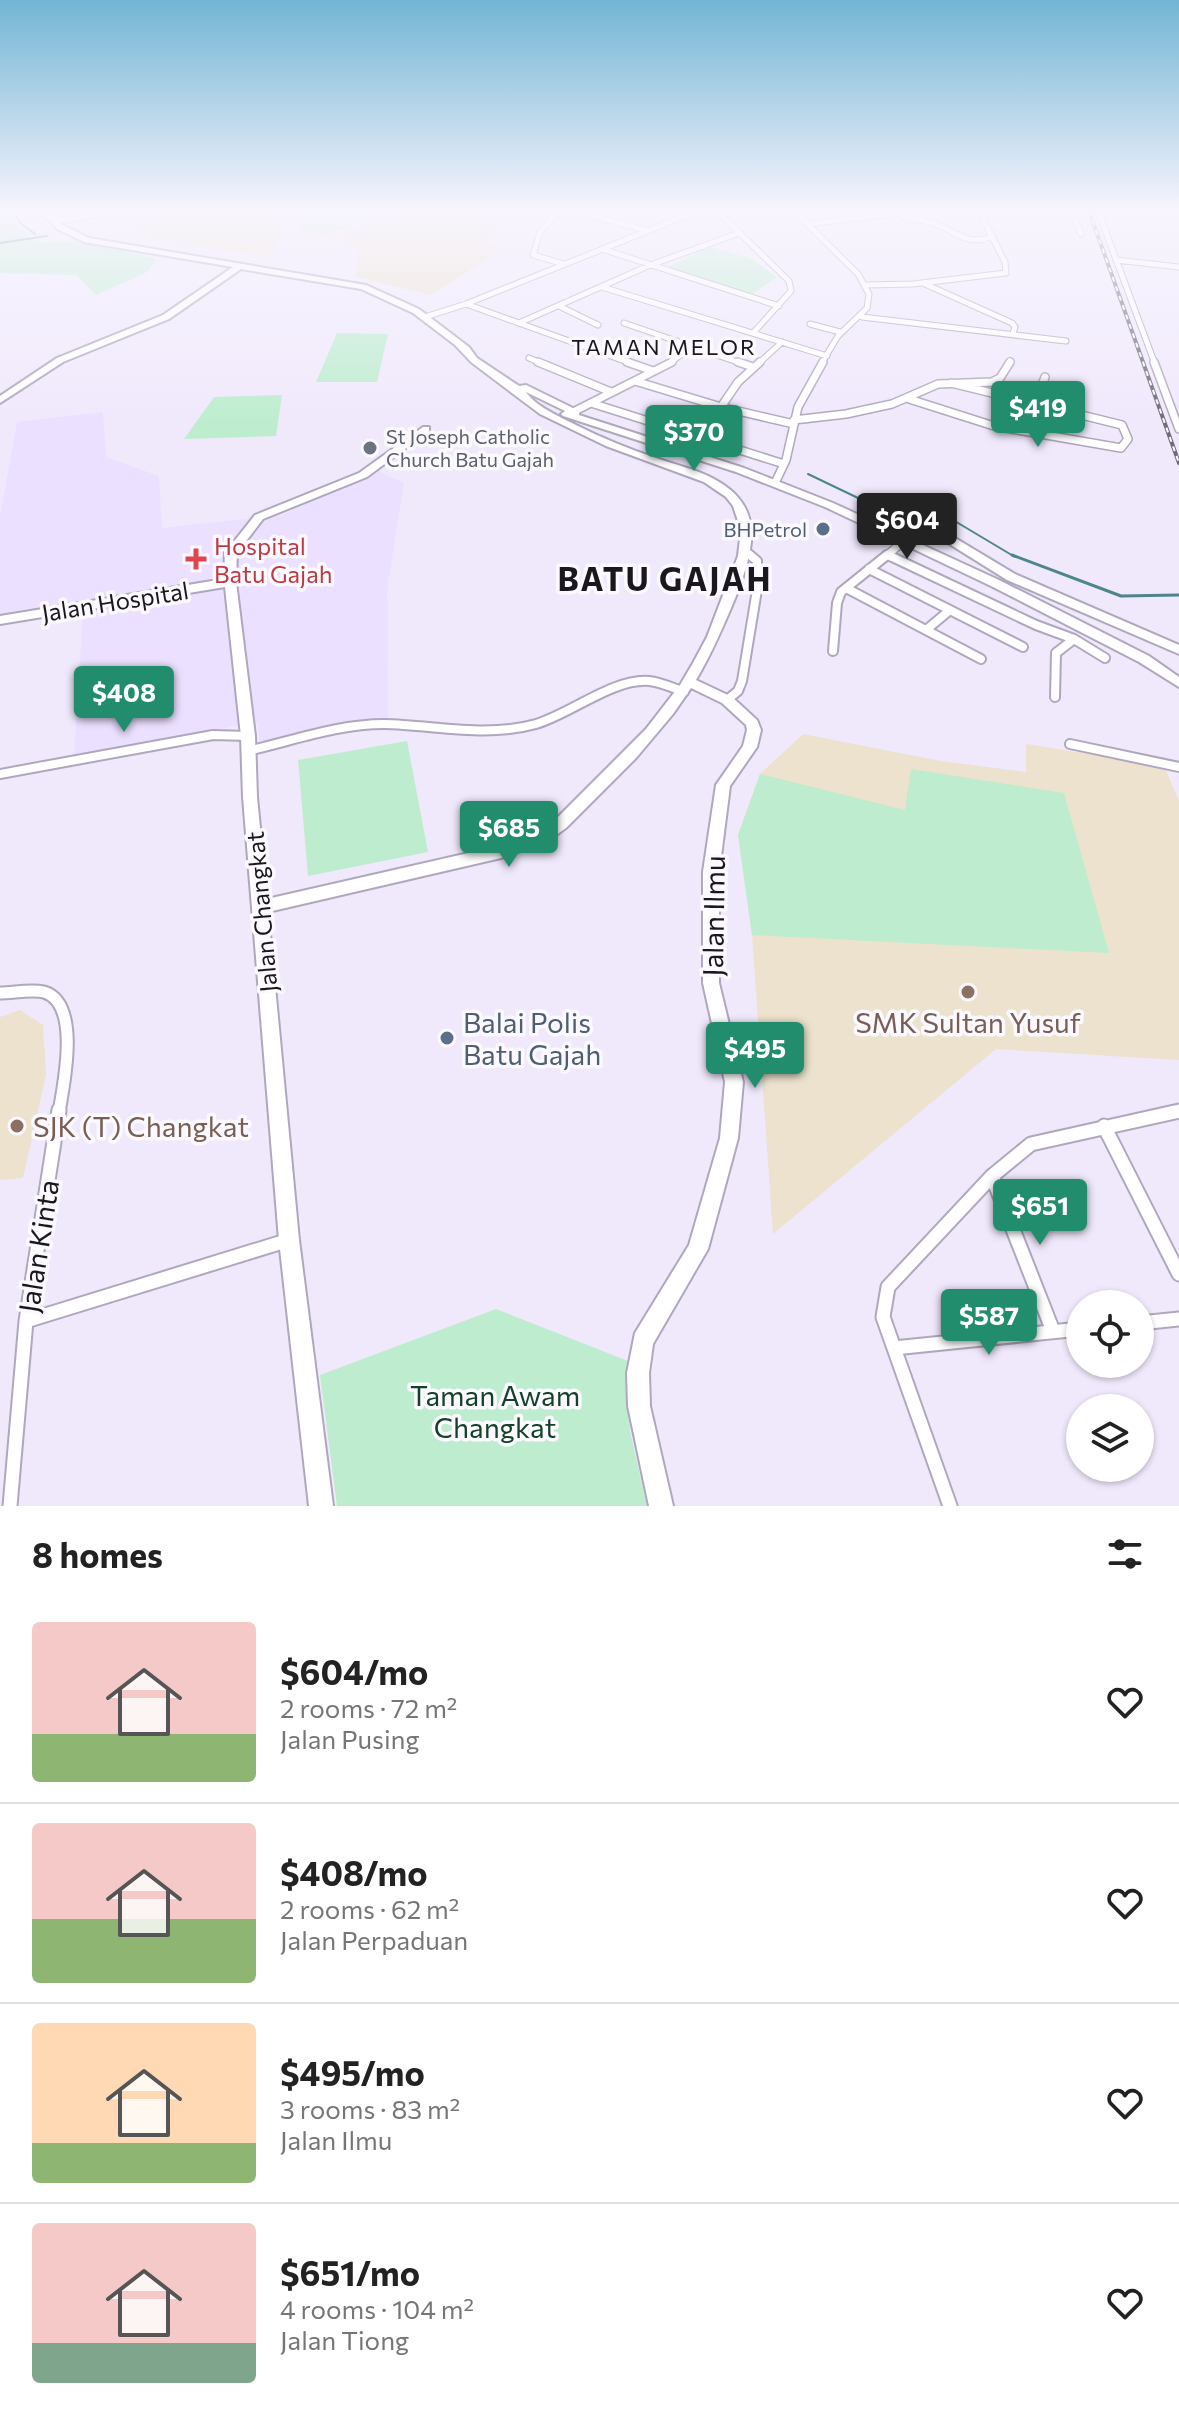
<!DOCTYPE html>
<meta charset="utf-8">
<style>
body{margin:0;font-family:Commissioner,sans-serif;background:#f2f2f2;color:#222;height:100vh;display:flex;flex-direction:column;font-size:30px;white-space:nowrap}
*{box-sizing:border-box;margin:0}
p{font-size:26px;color:#767676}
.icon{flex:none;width:44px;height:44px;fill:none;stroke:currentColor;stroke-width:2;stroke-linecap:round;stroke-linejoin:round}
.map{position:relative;height:1506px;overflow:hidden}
.panel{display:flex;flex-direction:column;background:#fff;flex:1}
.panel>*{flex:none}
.controls{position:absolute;left:1066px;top:1290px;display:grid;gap:16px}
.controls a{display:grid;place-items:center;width:88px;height:88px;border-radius:50%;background:#fff;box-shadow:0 2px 6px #0004;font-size:40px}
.price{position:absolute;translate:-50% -68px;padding:0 18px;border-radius:8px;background:#218d6c;color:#fff;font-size:26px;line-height:52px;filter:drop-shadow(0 2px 4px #0008)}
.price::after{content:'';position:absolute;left:50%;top:48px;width:24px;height:18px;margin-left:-12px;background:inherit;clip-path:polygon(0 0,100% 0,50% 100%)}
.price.on{background:#222;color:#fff}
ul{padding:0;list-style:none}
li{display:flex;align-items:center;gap:24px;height:200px;padding:0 32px}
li+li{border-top:2px solid #e0e0e0}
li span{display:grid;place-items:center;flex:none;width:224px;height:160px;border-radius:8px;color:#555}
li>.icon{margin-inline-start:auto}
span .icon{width:96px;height:96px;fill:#fffc;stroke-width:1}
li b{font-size:34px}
h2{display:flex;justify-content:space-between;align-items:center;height:96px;padding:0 32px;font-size:34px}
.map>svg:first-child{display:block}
.built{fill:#ebe0ff}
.education{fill:#ece2cd}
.green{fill:#bdedce}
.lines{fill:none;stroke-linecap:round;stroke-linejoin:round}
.stream-far1{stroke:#4c8689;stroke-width:2}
.stream{stroke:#4c8689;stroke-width:3}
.street-far4-casing{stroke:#b0a7be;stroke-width:7}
.street-far3-casing{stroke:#b0a7be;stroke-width:10}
.street-far2-casing{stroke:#b0a7be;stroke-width:12}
.street-far1-casing{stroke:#b0a7be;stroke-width:15}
.street-casing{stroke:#b0a7be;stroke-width:17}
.secondary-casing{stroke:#b0a7be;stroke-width:4}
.street-far4{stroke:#fff;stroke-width:5}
.street-far3{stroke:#fff;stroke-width:7}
.street-far2{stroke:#fff;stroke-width:8}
.street-far1{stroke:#fff;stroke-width:11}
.street{stroke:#fff;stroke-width:13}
.secondary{fill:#fff;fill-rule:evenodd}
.rail-casing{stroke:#6f6b77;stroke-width:4}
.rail{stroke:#fbf9fe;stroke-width:2;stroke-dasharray:5;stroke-linecap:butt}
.worship-dot{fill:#6b7280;stroke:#fbf9fe;stroke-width:3}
.service-dot{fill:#5c6f8a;stroke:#fbf9fe;stroke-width:3}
.health-dot{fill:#e0444e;stroke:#fbf9fe;stroke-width:3}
.education-dot{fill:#8d6e63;stroke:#fbf9fe;stroke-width:3}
.labels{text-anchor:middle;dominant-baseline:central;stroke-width:7;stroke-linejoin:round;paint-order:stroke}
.far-worship-label{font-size:20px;fill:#5b616d;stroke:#fbf9fe;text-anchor:start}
.far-service-label{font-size:20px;fill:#4e5e75;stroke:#fbf9fe;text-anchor:end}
.far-neighbourhood-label{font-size:22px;letter-spacing:2px;fill:#1a171f;stroke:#fbf9fe}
.health-label{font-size:24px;fill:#be3a42;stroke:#fbf9fe;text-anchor:start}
.street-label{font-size:24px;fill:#1a171f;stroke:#fbf9fe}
.near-street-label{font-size:28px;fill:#1a171f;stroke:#fbf9fe}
.near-service-label{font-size:28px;fill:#4e5e75;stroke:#fbf9fe;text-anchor:start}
.near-education-label{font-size:28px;fill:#785e54;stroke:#fbf9fe}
.near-park-label{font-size:28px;fill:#134229;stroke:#fbf9fe}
.district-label{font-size:32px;font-weight:bold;letter-spacing:2px;fill:#1a171f;stroke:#fbf9fe}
</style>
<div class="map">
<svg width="1179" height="1506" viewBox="0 0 1179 1506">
<rect width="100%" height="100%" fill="#f0e9fc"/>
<path class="built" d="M103,412L106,457L159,476L162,528L282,515L378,471L404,483L387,590L388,718L260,743L258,722L74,756L83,611L0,625V517L17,422Z"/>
<path class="education" d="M153,211H286L280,235L269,257L133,235Z
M399,211H463L483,214L497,230L484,241L503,249L431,295L355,277L359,251L337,236Z
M803,734L941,761L1026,772V744L1164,766L1179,801V1060L996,1049L773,1234L752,935L738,835L760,774Z
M20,1010L43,1025L46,1075L23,1178L0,1180V1017Z"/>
<path class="green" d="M300,211H385L329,234L299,233Z
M5,212L35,242L82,241L157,259L147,272L96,295L76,275L0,273V213Z
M710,247L750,258L777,277L746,298L664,269Z
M337,333L388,334L377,382H316Z
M282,395L276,436L184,439L214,397Z
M407,741L428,852L308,876L298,760Z
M911,769L1064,793L1109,953L752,935L738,835L760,774L905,810Z
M496,1309L628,1361L630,1431L647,1506H337L320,1375Z"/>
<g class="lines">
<path class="stream-far1" d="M14,211L20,223L35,234
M0,243L47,236
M808,474L881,509L943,514L1015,557"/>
<path class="stream" d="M1012,555L1121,596L1179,595"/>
<defs>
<path id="street-far4" d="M559,211L540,232L533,255L564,264
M575,211L645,230
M710,211L721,215L789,281L791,291L754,332
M794,211L858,274L869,294L867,308L838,336L821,364
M917,211H979
M1072,211L1081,234
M1098,211L1155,364
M1172,211L1179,216
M901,216C913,219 927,220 939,225C956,233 971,247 992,236
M51,218L66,220L117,211
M808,224L918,211
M602,249L779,306
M1116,260L1179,267
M925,284L1012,323L1015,327L1013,333
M866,285L913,284L1006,273L1005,262L979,211
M602,287L827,356
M466,304L633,364
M559,306L598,325
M425,317L466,304L697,211
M862,317L1066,341
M519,323L648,266L739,233
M624,323L743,364
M810,324L840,332
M529,358L543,364
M668,364L692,347
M758,364L782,342
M1008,364L1010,361"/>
<path id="street-far3" d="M538,362L611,392
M627,362L653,371
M738,362L753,367
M1154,362L1179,429
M635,381L721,407L794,424
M906,398L994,426L1121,448L1128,439L1122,425L951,383
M591,403L784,464
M1035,405L1045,377
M721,407L738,382L760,362
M573,412L672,362
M794,420L846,414L892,404L938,384L992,382L1000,378L1010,362
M775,483L786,460L798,407L823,362
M746,551L752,557
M888,555L891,557
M885,557L898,546"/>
<path id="street-far2" d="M888,555L1036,625L1074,639L1105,658
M869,569L1023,647
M846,588L981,659
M926,630L950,610
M833,651L837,603L841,592L887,555
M1055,697L1056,653L1074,639
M727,700L738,691L742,681L757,590V561L750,555
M1070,744L1179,767
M247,751C292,741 338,724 384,724C435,725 486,738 536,724C570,714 614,678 649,681C661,682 673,688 684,692
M0,774L213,735L248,736"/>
<path id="street-far1" d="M0,993C13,993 31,989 44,992C81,1003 64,1083 59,1112
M1173,1112L1179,1111"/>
<path id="street" d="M1104,1126L1179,1274
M992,1176L1053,1331
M26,1321L289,1240
M1140,1323L1179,1319
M894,1348L1080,1329
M10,1506L26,1321L59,1110
M950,1506L883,1317L888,1287L992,1176L1031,1144L1179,1111"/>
<path id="secondary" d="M40,211H48L63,225L89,238L366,285L419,309L469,347L477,358L519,386L526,385L579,411V415L744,468L833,503L903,535L920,529L950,535L1015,574L1179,645V654L1007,580L943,540L920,535L912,540L999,580L1149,656L1179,677V687L1139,662L991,586L905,545H897V541L825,507L736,472L563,416L561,414L565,411L526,392C535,406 560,417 576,425C602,438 629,449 656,458C675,465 696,469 714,479C767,507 753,551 736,596C724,625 712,653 696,680L732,697L757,720L761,730L757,747L730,786L719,872V983L743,1082L738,1138L708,1249L653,1344L649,1373L650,1406L673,1506H649L628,1406L627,1373L635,1333L689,1245L720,1138L725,1082L703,983V872L716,785L743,746L747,730L746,725L722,703L691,688L673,714L636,758L566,828L548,841L501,858L268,912L299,1240L333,1506H309L279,1240L243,797L241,736L225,587L0,624V616L224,579L225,553L255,515L359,473L423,427H429V431L367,477L263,519L237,553L236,582L255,736L257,797L267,899L512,843L538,833L550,825L646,729L680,685L693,663L707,637L738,556L741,530L733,506L726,497L704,482L606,446L540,414L471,362L455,345L413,313L361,289L241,269L169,319L63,362L0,403V396L57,358L163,315L233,267L84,242L57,229Z"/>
</defs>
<use href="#street-far4" class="street-far4-casing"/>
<use href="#street-far3" class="street-far3-casing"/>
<use href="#street-far2" class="street-far2-casing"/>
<use href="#street-far1" class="street-far1-casing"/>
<use href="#street" class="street-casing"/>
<use href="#secondary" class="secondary-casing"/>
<use href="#street-far4" class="street-far4"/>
<use href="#street-far3" class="street-far3"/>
<use href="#street-far2" class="street-far2"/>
<use href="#street-far1" class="street-far1"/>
<use href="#street" class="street"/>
<use href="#secondary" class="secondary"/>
<defs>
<path id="rail" d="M1089,211L1179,463"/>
</defs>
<use href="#rail" class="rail-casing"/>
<use href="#rail" class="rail"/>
</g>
<linearGradient id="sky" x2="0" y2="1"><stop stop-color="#72b5d4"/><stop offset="0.5" stop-color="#f8f5fe"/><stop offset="1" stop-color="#f8f5fe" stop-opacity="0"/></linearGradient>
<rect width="1179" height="422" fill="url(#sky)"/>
<circle class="worship-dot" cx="370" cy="448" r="8"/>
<g class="service-dot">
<circle cx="823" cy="529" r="8"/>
<circle cx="447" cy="1038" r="8"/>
</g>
<path class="health-dot" d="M192 547h8v8h8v8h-8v8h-8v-8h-8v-8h8z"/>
<g class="education-dot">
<circle cx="968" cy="992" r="8"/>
<circle cx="17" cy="1126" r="8"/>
</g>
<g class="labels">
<g class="far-worship-label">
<text x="386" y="436">St Joseph Catholic<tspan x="386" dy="23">Church Batu Gajah</tspan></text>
</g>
<g class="far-service-label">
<text x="807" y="529">BHPetrol</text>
</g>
<g class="far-neighbourhood-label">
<text x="664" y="346">TAMAN MELOR</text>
</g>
<g class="health-label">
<text x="214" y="545">Hospital<tspan x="214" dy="28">Batu Gajah</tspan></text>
</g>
<g class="street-label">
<text transform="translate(115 601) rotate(-9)">Jalan Hospital</text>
<text transform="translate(261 912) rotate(-95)">Jalan Changkat</text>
</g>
<g class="near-street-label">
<text transform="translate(713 916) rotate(-89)">Jalan Ilmu</text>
<text transform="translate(38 1246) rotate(-81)">Jalan Kinta</text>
</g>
<g class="near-service-label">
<text x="463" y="1022">Balai Polis<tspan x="463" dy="32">Batu Gajah</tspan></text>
</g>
<g class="near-education-label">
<text x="968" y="1022">SMK Sultan Yusuf</text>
<text x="33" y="1126" text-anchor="start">SJK (T) Changkat</text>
</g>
<g class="near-park-label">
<text x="495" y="1395">Taman Awam<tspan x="495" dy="32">Changkat</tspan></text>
</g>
<g class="district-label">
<text x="665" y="578">BATU GAJAH</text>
</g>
</g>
</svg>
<div class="controls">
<a><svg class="icon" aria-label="locate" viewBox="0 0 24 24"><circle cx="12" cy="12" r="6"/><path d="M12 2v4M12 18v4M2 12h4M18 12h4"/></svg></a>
<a><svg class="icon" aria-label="layers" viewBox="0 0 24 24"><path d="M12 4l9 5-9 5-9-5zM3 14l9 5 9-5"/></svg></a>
</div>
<b class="price" style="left:1038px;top:449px">$419</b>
<b class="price" style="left:694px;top:473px">$370</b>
<b class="price on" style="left:907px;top:561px">$604</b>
<b class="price" style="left:124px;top:734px">$408</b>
<b class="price" style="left:509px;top:869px">$685</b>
<b class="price" style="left:755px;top:1090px">$495</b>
<b class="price" style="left:1040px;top:1247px">$651</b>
<b class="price" style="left:989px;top:1357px">$587</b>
</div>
<section class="panel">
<h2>8 homes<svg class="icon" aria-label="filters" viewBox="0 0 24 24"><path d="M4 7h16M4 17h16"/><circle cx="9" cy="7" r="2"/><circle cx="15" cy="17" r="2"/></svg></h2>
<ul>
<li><span style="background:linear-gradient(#f6c9c9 70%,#8fb573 0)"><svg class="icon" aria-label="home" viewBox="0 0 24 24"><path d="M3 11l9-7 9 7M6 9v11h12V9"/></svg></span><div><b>$604/mo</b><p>2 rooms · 72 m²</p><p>Jalan Pusing</p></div><svg class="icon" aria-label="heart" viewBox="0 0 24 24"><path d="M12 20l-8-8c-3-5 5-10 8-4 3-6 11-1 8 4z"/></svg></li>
<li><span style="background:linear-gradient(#f6c9c9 60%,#8fb573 0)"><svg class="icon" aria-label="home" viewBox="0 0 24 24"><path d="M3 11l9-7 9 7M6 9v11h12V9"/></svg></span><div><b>$408/mo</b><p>2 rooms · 62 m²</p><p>Jalan Perpaduan</p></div><svg class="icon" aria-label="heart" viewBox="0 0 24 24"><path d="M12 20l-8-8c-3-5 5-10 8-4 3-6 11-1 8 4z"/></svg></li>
<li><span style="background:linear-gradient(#ffd9b3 75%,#8fb573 0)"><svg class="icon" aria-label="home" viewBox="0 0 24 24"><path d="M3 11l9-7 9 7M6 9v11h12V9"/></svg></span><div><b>$495/mo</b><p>3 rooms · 83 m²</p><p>Jalan Ilmu</p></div><svg class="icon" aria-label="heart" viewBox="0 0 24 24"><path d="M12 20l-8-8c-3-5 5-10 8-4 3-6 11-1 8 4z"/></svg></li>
<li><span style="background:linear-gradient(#f6c9c9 75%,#7fa58c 0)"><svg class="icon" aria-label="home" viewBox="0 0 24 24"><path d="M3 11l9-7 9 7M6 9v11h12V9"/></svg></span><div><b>$651/mo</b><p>4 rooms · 104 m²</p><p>Jalan Tiong</p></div><svg class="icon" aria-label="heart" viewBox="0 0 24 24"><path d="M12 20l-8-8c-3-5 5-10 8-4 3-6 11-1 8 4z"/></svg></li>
</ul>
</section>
